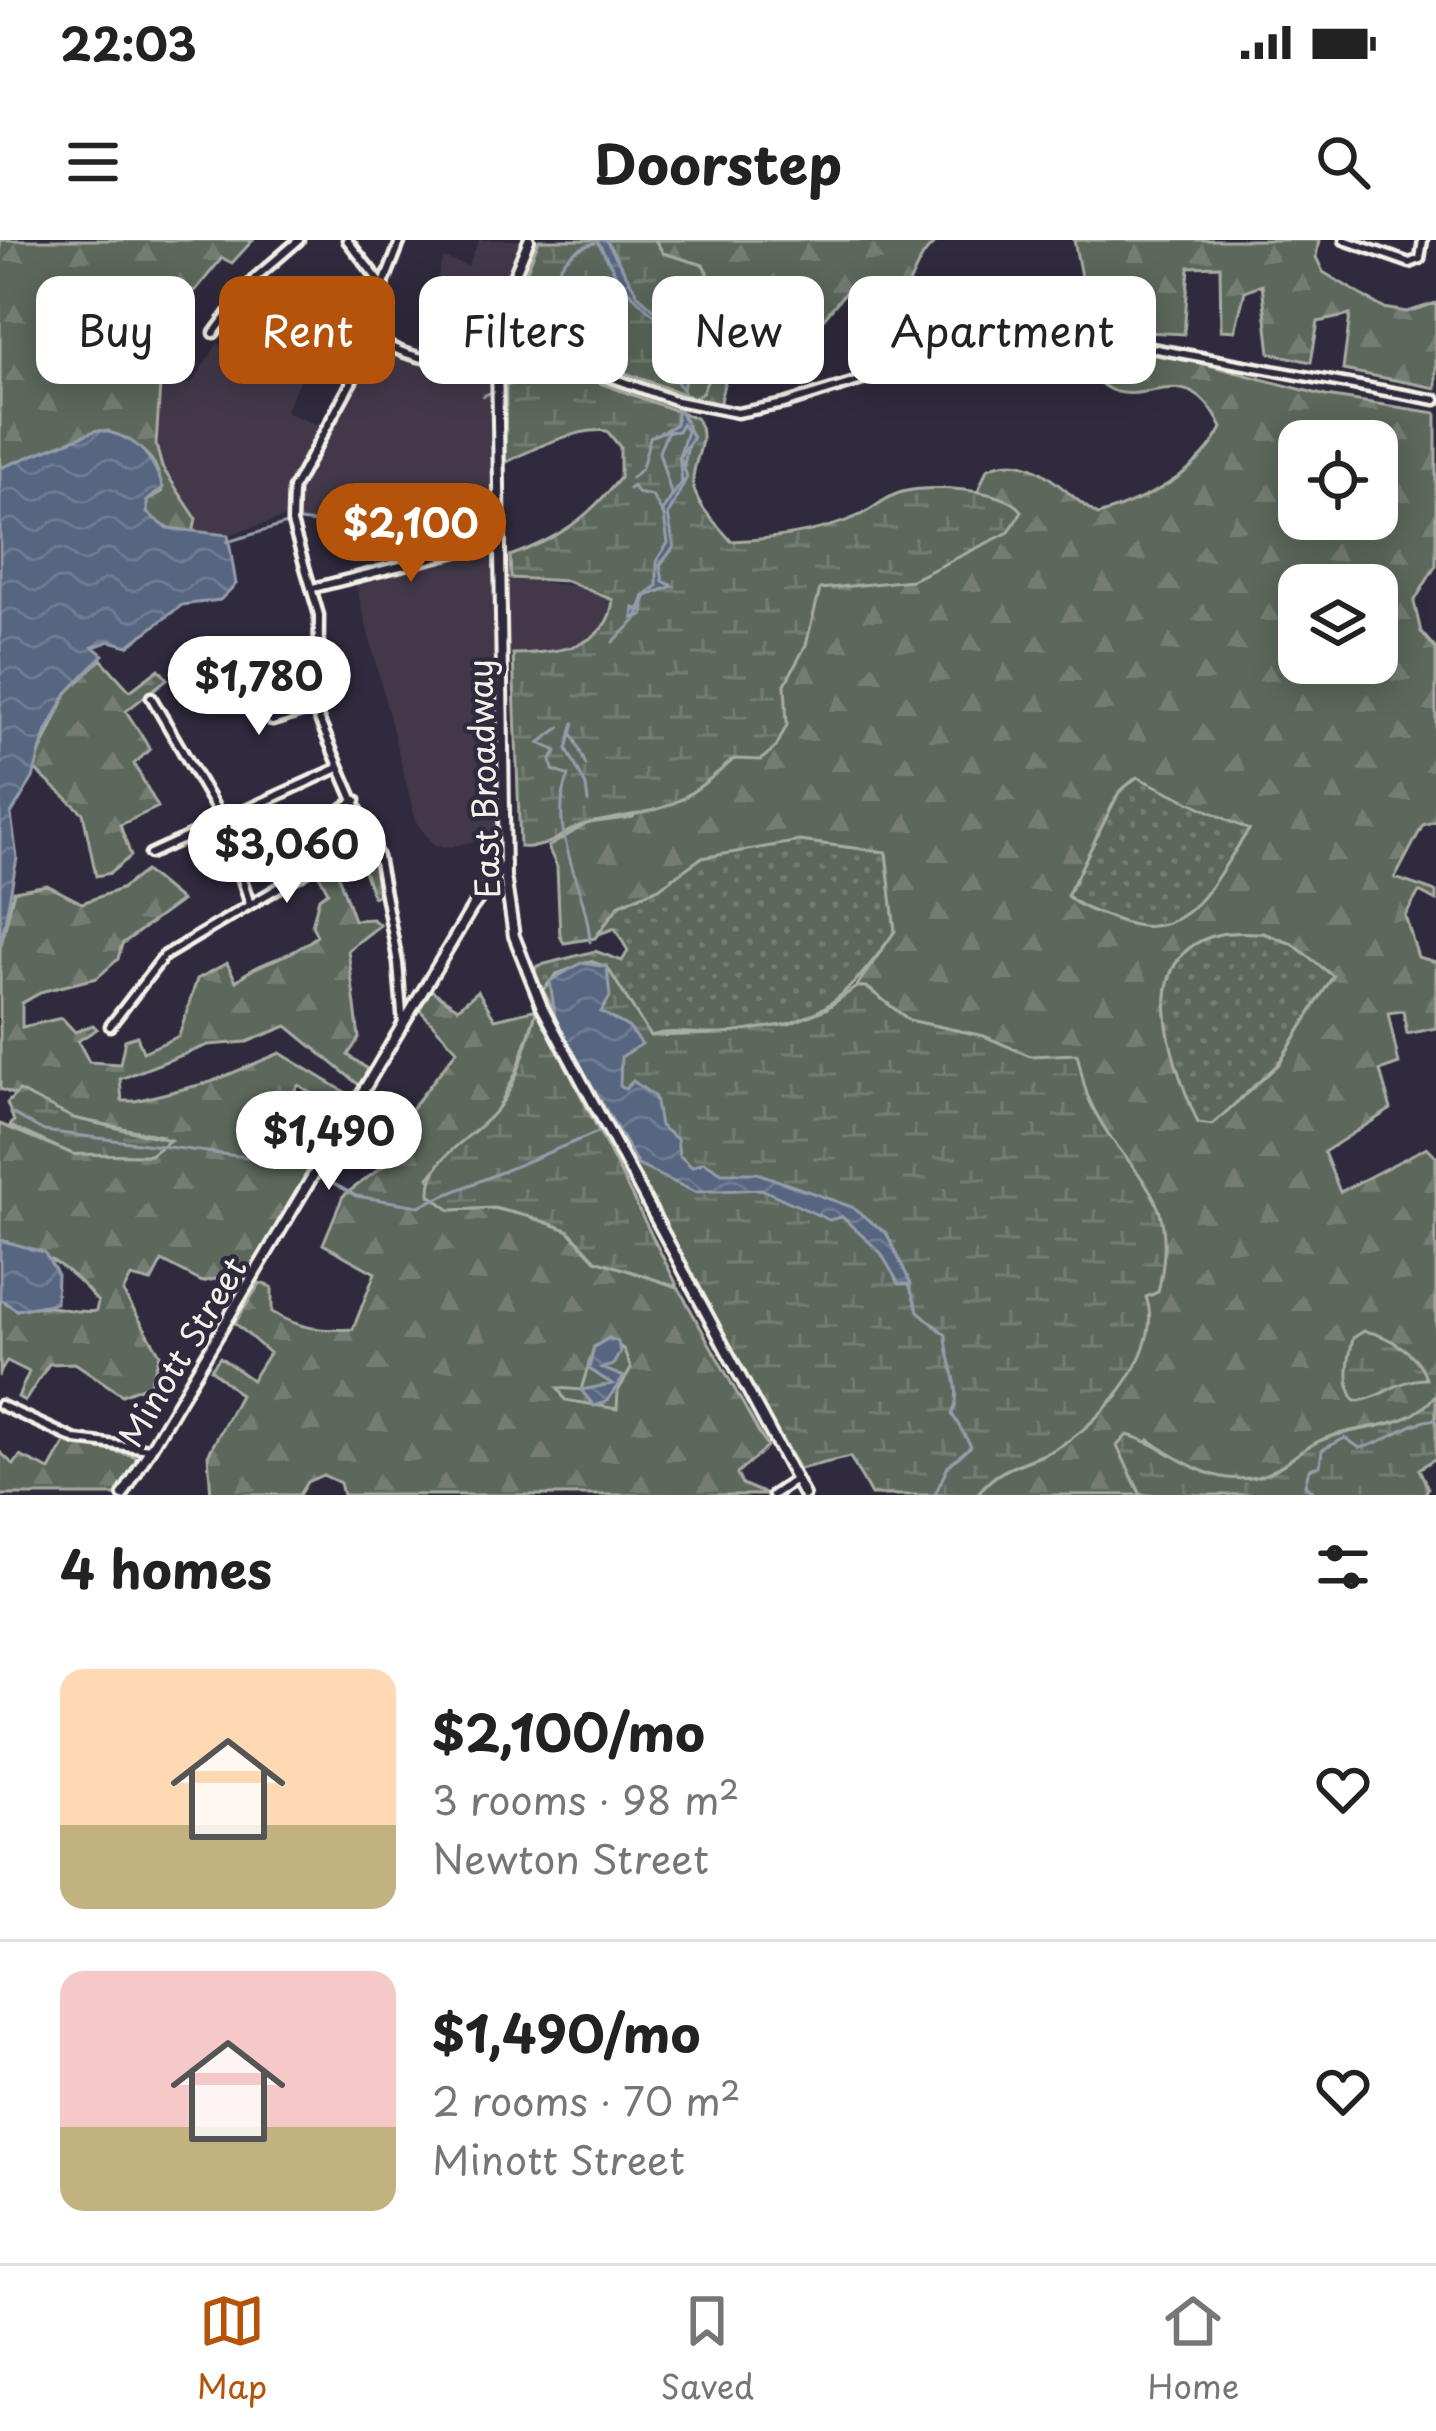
<!DOCTYPE html>
<meta charset="utf-8">
<style>
body{margin:0;font-family:"Playpen Sans",sans-serif;background:#f6f6f6;color:#222;height:100vh;display:flex;flex-direction:column;font-size:45px;white-space:nowrap}
*{box-sizing:border-box;margin:0}
p{font-size:39px;color:#767676}
.icon{flex:none;width:66px;height:66px;fill:none;stroke:currentColor;stroke-width:2;stroke-linecap:round;stroke-linejoin:round}
.map{position:relative;height:1255px;overflow:hidden}
.sheet{display:flex;flex-direction:column;background:#fff;flex:1}
.sheet>*{flex:none}
.hud{position:absolute;left:36px;top:36px;width:1365px;height:108px;display:flex;gap:24px}
.buttons{position:absolute;left:1278px;top:180px;display:grid;gap:24px}
.buttons a{display:grid;place-items:center;width:120px;height:120px;border-radius:24px;background:#fff;box-shadow:0 6px 30px #0003;font-size:60px}
.price{position:absolute;translate:-50% -102px;padding:0 27px;border-radius:42px;background:#fff;color:#222;font-size:39px;line-height:78px;filter:drop-shadow(0 3px 6px #0008)}
.price::after{content:'';position:absolute;left:50%;top:72px;width:36px;height:27px;margin-left:-18px;background:inherit;clip-path:polygon(0 0,100% 0,50% 100%)}
.price.current{background:#b45309;color:#fff}
ul{padding:0;list-style:none}
li{display:flex;align-items:center;gap:36px;height:300px;padding:0 60px}
li+li{border-top:3px solid #e0e0e0}
li span{display:grid;place-items:center;flex:none;width:336px;height:240px;border-radius:24px;color:#555}
li>.icon{margin-inline-start:auto}
span .icon{width:144px;height:144px;fill:#fffc;stroke-width:1}
li b{font-size:51px}
h2{display:flex;justify-content:space-between;align-items:center;height:144px;padding:0 60px;font-size:51px}
.chip{padding:0 42px;border-radius:24px;background:#fff;box-shadow:0 6px 30px #0003;font-size:42px;line-height:108px}
.chip.current{background:#b45309;color:#fff}
.status{display:flex;justify-content:space-between;align-items:center;height:84px;padding:0 60px;background:#fff;direction:ltr}
.status svg{height:33px;fill:currentColor}
header{display:flex;justify-content:space-between;align-items:center;height:156px;padding:0 60px;background:#fff;font-size:54px;font-weight:700}
.dock{display:flex;justify-content:space-around;align-items:center;height:168px;border-top:3px solid #e0e0e0;background:#fff;font-size:33px;color:#767676}
.dock a{display:grid;justify-items:center;gap:6px}
.dock .current{color:#b45309}
.map>svg:first-child{display:block}
.built{fill:#423848}
.grass{fill:url(#grass-dots);stroke:#a8aca2;stroke-width:3}
.forest{fill:url(#forest-firs);stroke:#a8aca2;stroke-width:3;fill-rule:evenodd}
.wetland{fill:url(#wetland-marsh);stroke:#a8aca2;stroke-width:3}
.water{fill:url(#water-waves);stroke:#959daa;stroke-width:3}
.lines{fill:none;stroke-linecap:round;stroke-linejoin:round}
.stream{stroke:#959daa;stroke-width:3}
.minor-casing{stroke:#f4f1e8;stroke-width:15}
.tertiary-casing{stroke:#f4f1e8;stroke-width:16}
.secondary-casing{stroke:#f4f1e8;stroke-width:16}
.minor{stroke:#2f2a3d;stroke-width:6}
.tertiary{stroke:#2f2a3d;stroke-width:8}
.secondary{stroke:#2f2a3d;stroke-width:8}
.labels{text-anchor:middle;dominant-baseline:central;stroke-width:9;stroke-linejoin:round;paint-order:stroke}
.street-label{font-size:33px;fill:#f4f1e8;stroke:#2f2a3d}
</style>
<div class="status"><b>22:03</b><svg viewBox="0 0 49 12"><path d="M0 12V9h3v3zM5 12V6h3v6zM10 12V3h3v9zM15 12V0h3v12zM26 1h20v11H26zM47 4h2v5h-2z"/></svg></div>
<header><svg class="icon" aria-label="menu" viewBox="0 0 24 24"><path d="M4 6h16M4 12h16M4 18h16"/></svg>Doorstep<svg class="icon" aria-label="search" viewBox="0 0 24 24"><circle cx="10" cy="10" r="6"/><path d="M15 15l6 6"/></svg></header>
<div class="map">
<svg width="1436" height="1255" viewBox="0 0 1436 1255">
<defs>
<pattern id="grass-dots" width="8" height="8" patternUnits="userSpaceOnUse" patternTransform="scale(3)"><rect width="8" height="8" fill="#5c675c"/><path d="M2 2h.1M6 6h.1" fill="none" stroke="#747d73" stroke-width="1.8" stroke-linecap="round"/></pattern>
<pattern id="forest-firs" width="22" height="20" patternUnits="userSpaceOnUse" patternTransform="scale(3)"><rect width="22" height="20" fill="#5c675c"/><path d="M5 1l3.5 6h-7zM16 11l3.5 6h-7z" fill="#747d73"/></pattern>
<pattern id="wetland-marsh" width="20" height="14" patternUnits="userSpaceOnUse" patternTransform="scale(3)"><rect width="20" height="14" fill="#5c675c"/><path d="M1 5h8M5 5V1M11 12h8M15 12V8" fill="none" stroke="#747d73"/></pattern>
<pattern id="water-waves" width="16" height="10" patternUnits="userSpaceOnUse" patternTransform="scale(3)"><rect width="16" height="10" fill="#566580"/><path d="M0 5q4-4 8 0t8 0" fill="none" stroke="#6f7c92"/></pattern>
</defs>
<rect width="100%" height="100%" fill="#2f2a3d"/>
<filter id="ink" filterUnits="userSpaceOnUse"><feTurbulence type="fractalNoise" baseFrequency=".00833" numOctaves="2"/><feDisplacementMap in="SourceGraphic" scale="24" xChannelSelector="R" yChannelSelector="G"/><feConvolveMatrix kernelMatrix="1 2 1 2 8 2 1 2 1" color-interpolation-filters="sRGB"/></filter>
<g filter="url(#ink)">
<path class="built" d="M479,0H529L498,87L501,339L592,347L609,355L613,367L601,391L565,410L502,415L505,595L444,608L433,605L416,582L354,337L375,331L365,291L355,283H292L290,276L228,295L193,294L196,278L162,227L156,205L159,150L192,143L218,103L256,124L270,107L306,125L285,172L326,188L375,99L415,119L443,18L468,26Z"/>
<path class="grass" d="M1138,536L1250,589C1213,639 1189,709 1117,680C1097,672 1082,670 1067,655L1119,552Z
M800,601L886,612L895,691C844,763 817,787 725,794C700,796 674,788 650,796L607,727L557,734L543,750L533,734L537,726L595,711L622,721L628,711L615,688L599,694C609,660 637,661 661,646C669,641 674,632 682,627C713,607 764,607 800,601Z
M1263,693L1293,704L1334,736L1278,824L1212,885L1198,884C1175,830 1130,719 1216,695C1230,691 1249,693 1263,693Z"/>
<path class="forest" d="M0,0H253L232,23L222,18L195,51L179,45L165,70L156,205L162,227L196,278L193,294L159,285L147,273V261L162,252C157,208 139,212 108,191L0,228Z
M655,0H939C912,18 917,46 891,65L847,50L794,115L774,99L748,101L728,126L719,166L694,158L702,152L731,87L723,59L703,25L662,13Z
M1074,0H1319L1316,17L1323,32L1383,68L1407,72L1436,63V148L1343,130L1350,75L1318,82L1311,122L1270,113L1262,44L1245,51L1235,91L1221,90L1220,26L1189,27L1184,94L1125,91L1122,47L1082,42Z
M1067,96L1159,112L1326,156L1436,173V325L1414,362L1421,392L1436,409V581L1423,585L1395,638L1436,652V661L1419,652L1405,676L1418,717L1436,722V788L1407,794L1403,771L1388,773L1399,824L1380,831L1391,869L1324,912L1340,952L1427,907L1436,916V1154C1411,1191 1363,1183 1326,1198C1299,1209 1283,1235 1252,1239C1212,1245 1181,1221 1149,1200L1130,1233L1141,1255H983L979,1253C997,1229 1017,1226 1043,1215C1069,1204 1096,1175 1118,1156L952,815L867,747H856L895,691L886,612L800,601L701,618L659,648L620,664L595,698L564,703L560,696L557,627L548,607L588,583L633,577L769,299L971,269L987,229C1032,206 1064,255 1098,275C1146,260 1198,235 1222,188C1188,116 1146,168 1109,149C1092,140 1076,116 1062,102ZM1299,201H1377V279H1299ZM1299,345H1377V423H1299ZM1137,537L1249,590C1213,640 1188,708 1117,680C1097,672 1083,670 1067,656L1119,552ZM1263,693L1293,704L1333,736L1279,824L1212,885L1198,883C1175,830 1130,719 1216,695C1230,691 1249,693 1263,693Z
M101,419L130,451L159,429L167,439L126,471L150,509L134,524L158,567L120,585L131,616L110,633L96,636L83,573L33,528L67,453Z
M367,594L381,653L373,657L361,622L337,632L354,680L372,679L380,685L348,710L359,798L348,815L369,830L359,845L287,786L247,802L208,805L120,839L122,861H135L211,842L280,813L355,858L344,876L299,845L262,888L318,923L239,1055L215,1039L202,1042L162,1021L151,1042L131,1037L123,1052L160,1114L150,1144L122,1155L75,1123L49,1124L25,1161L18,1157L29,1132L7,1121L0,1133V1059L17,1070C58,1060 64,1075 96,1071L98,1062C69,1026 44,1012 0,1000V884L73,914L150,915L162,896L73,878L0,849V709L14,651L47,645L82,663L121,649L145,631L181,661L122,704L118,719L97,738L44,751L22,763V787L62,778L75,792L93,785L97,789L78,801L89,822L120,824L125,800L137,796L143,812L179,796L197,739L227,723L236,741C263,718 287,721 317,696L312,685L319,658L328,652L316,629Z
M431,750L458,768L478,751L495,779L537,769L517,831L496,872L429,937L450,970L494,968L531,977L568,990L596,1020L678,1047L767,1207L737,1234L742,1244L768,1255H343L340,1243L323,1235L307,1242L299,1255H211L208,1215L240,1155L211,1129L220,1117L252,1140L269,1113L235,1083L260,1043L272,1047V1072C300,1089 321,1091 353,1089L375,1033L323,1004L343,956L394,918L383,906L457,810L419,769Z
M66,1201L135,1216L137,1223L118,1255H0V1212L14,1225L20,1216L50,1230Z"/>
<path class="wetland" d="M539,0H655L663,13L703,25L723,59L731,87L702,153L694,158L513,92L510,73Z
M532,118L696,178C712,200 691,220 693,244C696,266 718,285 731,301C771,299 820,293 858,276C872,270 884,258 899,253C924,244 1007,248 1022,271L1009,292L912,340L820,349L806,405L785,444L787,485L776,507L761,520L734,519C670,574 669,567 590,583C560,589 556,610 520,607L513,414C553,413 608,410 613,360L567,341L511,338L510,316C559,298 586,280 620,238V207L607,191C578,187 532,209 505,223L506,145Z
M590,721L607,727L650,796L724,794L789,784L826,769L856,747H866L909,780L984,796L1030,816L1077,814C1081,828 1083,846 1089,859C1124,939 1184,943 1158,1052L1146,1057C1167,1112 1092,1196 1042,1215C1017,1225 997,1229 979,1252L983,1255H871L850,1217L799,1229L726,1103L543,750L557,734Z
M537,769L678,1047L596,1020L568,990L531,977L494,968L450,970L430,955C428,917 469,900 492,875C517,850 527,802 537,769Z
M19,851L73,878L170,900L150,915L73,914L10,886L14,881L7,863Z
M1364,1091C1388,1095 1421,1115 1426,1139C1395,1139 1379,1161 1355,1161C1343,1146 1349,1116 1353,1098Z
M609,1098L624,1110L631,1129L618,1151L617,1169L565,1160L558,1148L581,1150L594,1107Z
M1436,1154V1218L1419,1229L1428,1248L1425,1255H1141L1117,1206L1127,1195C1164,1204 1189,1233 1228,1238C1280,1244 1288,1211 1327,1198C1365,1185 1412,1189 1436,1154Z"/>
<path class="water" d="M597,0H606L638,55L663,77L670,105L687,120L683,151L675,138L676,120L661,100L655,76L621,44Z
M678,166L693,198L680,216L687,237L668,275L674,307L660,325L663,341L673,346L644,357L643,375L633,378L634,368L639,370L644,356L657,346V320L668,303L663,270L682,241L679,217L687,191L682,184L678,191L662,192L676,184Z
M97,190C135,195 152,214 163,248L147,261V273L167,288L228,295L236,344L220,360L182,365L128,406L110,401L93,407L103,415L67,453L44,497L33,538L11,574L17,618L0,709V228Z
M581,723L607,727L610,757L601,772L628,787L642,804L621,817L620,846L625,849L633,841L655,857L660,886L677,899L679,915L692,927L704,922L722,933H757L852,967L887,994L911,1044H899L881,1013L842,977L829,980L761,949L695,952L638,925L556,783L550,741Z
M0,1000L44,1012L57,1033L56,1063L17,1070L0,1059Z
M609,1098L618,1102L620,1112L613,1125L602,1128L624,1137L606,1162L594,1166L581,1150L612,1144L589,1129L594,1107Z"/>
<g class="lines">
<path class="stream" d="M540,102C547,61 548,15 595,3
M483,156L516,142L536,116
M668,190L659,212L672,257
M683,230L688,205
M632,238L642,228L650,197L664,191
M629,249L633,246L637,253L652,256L664,276
M299,281L343,286
M227,302L287,284
M613,402L635,381L646,358
M574,483L567,509L586,546L588,562
M561,487L539,503L557,511L551,520L553,530L569,536C545,590 587,645 590,702
M573,495L586,525
M10,872L44,891L293,923L310,931
M322,937L356,956L419,966L598,892
M909,1044L918,1071L946,1095C946,1123 965,1148 952,1174L971,1206L948,1226L935,1255
M1306,1255L1312,1251L1305,1245L1309,1229L1320,1226L1322,1210L1345,1198L1360,1208C1390,1202 1405,1182 1436,1179"/>
<defs>
<path id="minor" d="M347,0L384,47
M401,0L385,41L375,99L293,249L292,283L319,375L318,477L378,617L398,723L403,786
M1344,0L1410,23L1420,19L1423,0
M214,93L255,38L299,0
M498,97L677,161L737,173L784,164L1015,93L1047,89L1436,160
M375,99C417,123 448,124 497,120
M313,348L500,301
M257,429L272,481L317,467
M151,457L223,581L250,664
M150,614L338,528
M110,786L164,716L310,629L296,598L356,560
M0,1165L76,1200L150,1209
M773,1255L795,1240"/>
<path id="tertiary" d="M123,1255L472,668L505,624"/>
<path id="secondary" d="M529,0L504,60L497,116L505,636L514,696L542,767L804,1255"/>
</defs>
<use href="#minor" class="minor-casing"/>
<use href="#tertiary" class="tertiary-casing"/>
<use href="#secondary" class="secondary-casing"/>
<use href="#minor" class="minor"/>
<use href="#tertiary" class="tertiary"/>
<use href="#secondary" class="secondary"/>
</g>
</g>
<g class="labels">
<g class="street-label">
<text transform="translate(482 539) rotate(-92)">East Broadway</text>
<text transform="translate(181 1111) rotate(-59)">Minott Street</text>
</g>
</g>
</svg>
<div class="buttons">
<a><svg class="icon" aria-label="locate" viewBox="0 0 24 24"><circle cx="12" cy="12" r="6"/><path d="M12 2v4M12 18v4M2 12h4M18 12h4"/></svg></a>
<a><svg class="icon" aria-label="layers" viewBox="0 0 24 24"><path d="M12 4l9 5-9 5-9-5zM3 14l9 5 9-5"/></svg></a>
</div>
<b class="price current" style="left:411px;top:345px">$2,100</b>
<b class="price" style="left:259px;top:498px">$1,780</b>
<b class="price" style="left:287px;top:666px">$3,060</b>
<b class="price" style="left:329px;top:953px">$1,490</b>
<div class="hud">
<a class="chip">Buy</a>
<a class="chip current">Rent</a>
<a class="chip">Filters</a>
<a class="chip">New</a>
<a class="chip">Apartment</a>
</div>
</div>
<section class="sheet">
<h2>4 homes<svg class="icon" aria-label="filters" viewBox="0 0 24 24"><path d="M4 7h16M4 17h16"/><circle cx="9" cy="7" r="2"/><circle cx="15" cy="17" r="2"/></svg></h2>
<ul>
<li><span style="background:linear-gradient(#ffd9b3 65%,#c2b280 0)"><svg class="icon" aria-label="home" viewBox="0 0 24 24"><path d="M3 11l9-7 9 7M6 9v11h12V9"/></svg></span><div><b>$2,100/mo</b><p>3 rooms · 98 m²</p><p>Newton Street</p></div><svg class="icon" aria-label="heart" viewBox="0 0 24 24"><path d="M12 20l-8-8c-3-5 5-10 8-4 3-6 11-1 8 4z"/></svg></li>
<li><span style="background:linear-gradient(#f6c9c9 65%,#c2b280 0)"><svg class="icon" aria-label="home" viewBox="0 0 24 24"><path d="M3 11l9-7 9 7M6 9v11h12V9"/></svg></span><div><b>$1,490/mo</b><p>2 rooms · 70 m²</p><p>Minott Street</p></div><svg class="icon" aria-label="heart" viewBox="0 0 24 24"><path d="M12 20l-8-8c-3-5 5-10 8-4 3-6 11-1 8 4z"/></svg></li>
</ul>
</section>
<nav class="dock">
<a class="current"><svg class="icon" aria-label="map" viewBox="0 0 24 24"><path d="M3 6l6-2 6 2 6-2v14l-6 2-6-2-6 2zM9 4v14M15 6v14"/></svg>Map</a>
<a><svg class="icon" aria-label="saved" viewBox="0 0 24 24"><path d="M7 4h10v16l-5-4-5 4z"/></svg>Saved</a>
<a><svg class="icon" aria-label="home" viewBox="0 0 24 24"><path d="M3 11l9-7 9 7M6 9v11h12V9"/></svg>Home</a>
</nav>
